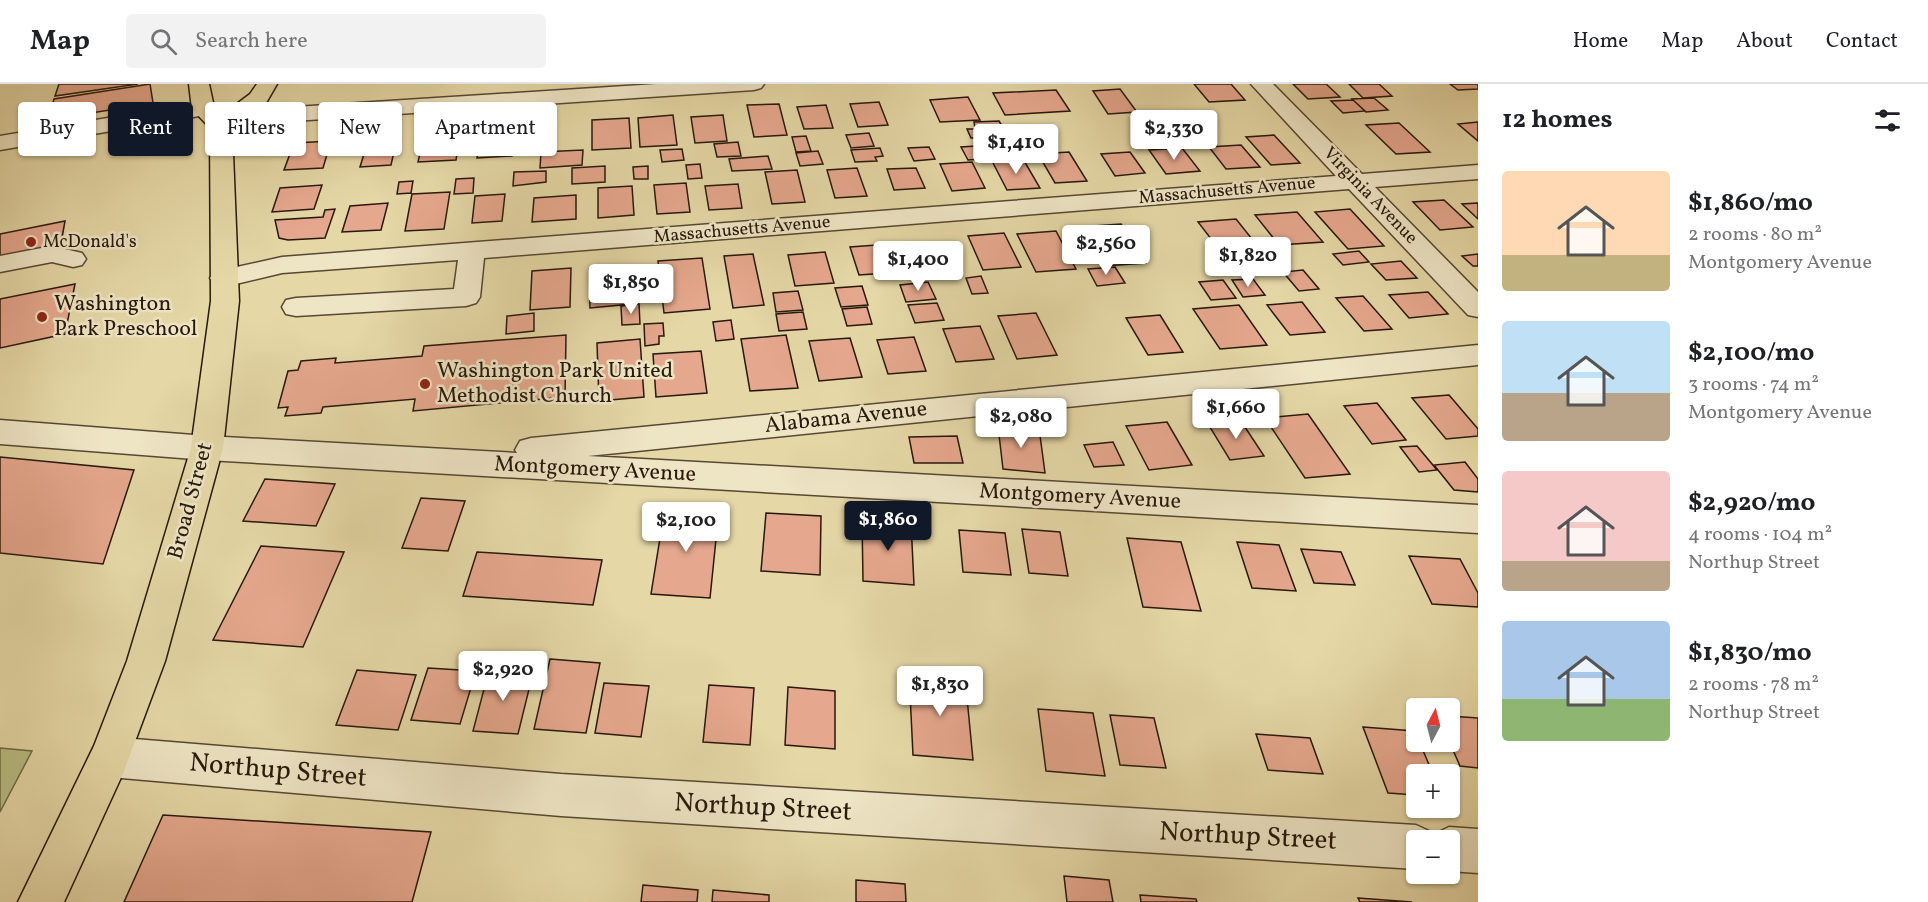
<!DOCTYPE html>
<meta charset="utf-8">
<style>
body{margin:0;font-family:Vollkorn,serif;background:#f2f2f2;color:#202124;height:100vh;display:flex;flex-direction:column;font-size:22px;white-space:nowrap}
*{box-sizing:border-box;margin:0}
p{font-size:20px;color:#757577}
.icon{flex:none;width:33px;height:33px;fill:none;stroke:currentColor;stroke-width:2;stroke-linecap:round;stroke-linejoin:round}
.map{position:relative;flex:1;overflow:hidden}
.drawer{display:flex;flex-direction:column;background:#fff;width:450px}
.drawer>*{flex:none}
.banner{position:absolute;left:18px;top:18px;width:570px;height:54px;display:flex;gap:12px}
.needle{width:39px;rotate:7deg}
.buttons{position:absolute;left:1406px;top:614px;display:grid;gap:12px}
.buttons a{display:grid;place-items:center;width:54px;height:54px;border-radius:6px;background:#fff;box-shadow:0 2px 4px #0004;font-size:30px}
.price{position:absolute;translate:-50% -51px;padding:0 14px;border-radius:6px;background:#fff;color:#222;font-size:20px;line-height:39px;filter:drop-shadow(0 2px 3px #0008)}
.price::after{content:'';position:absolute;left:50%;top:36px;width:18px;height:14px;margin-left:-9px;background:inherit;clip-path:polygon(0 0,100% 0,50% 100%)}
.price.current{background:#111827;color:#fff}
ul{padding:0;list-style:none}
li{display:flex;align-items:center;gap:18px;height:150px;padding:0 24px}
li span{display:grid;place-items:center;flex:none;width:168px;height:120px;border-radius:6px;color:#555}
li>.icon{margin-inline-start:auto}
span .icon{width:72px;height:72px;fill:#fffc;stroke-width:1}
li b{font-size:26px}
h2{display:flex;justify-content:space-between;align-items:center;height:72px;padding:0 24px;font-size:26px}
.pill{padding:0 21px;border-radius:6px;background:#fff;box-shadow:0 2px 4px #0004;font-size:21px;line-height:54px}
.pill.current{background:#111827;color:#fff}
header{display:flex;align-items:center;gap:36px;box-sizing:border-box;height:84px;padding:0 30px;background:#fff;border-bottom:2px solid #e0e0e0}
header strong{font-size:28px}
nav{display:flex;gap:33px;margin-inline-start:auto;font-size:21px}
.search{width:420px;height:54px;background:#f2f2f2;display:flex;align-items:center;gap:15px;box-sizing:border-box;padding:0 21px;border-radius:6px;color:#757577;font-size:22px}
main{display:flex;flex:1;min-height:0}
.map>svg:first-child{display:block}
.green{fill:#b8bd84;stroke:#706b48;stroke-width:1.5}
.building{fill:#e5a78d;stroke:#27190b;stroke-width:1.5}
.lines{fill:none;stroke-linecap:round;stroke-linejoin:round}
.minor-casing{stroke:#564832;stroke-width:3}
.major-casing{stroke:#27190b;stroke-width:3}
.minor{fill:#eee5c5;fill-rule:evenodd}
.major{fill:#e5d7a6;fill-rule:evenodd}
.poi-dot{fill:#8f2418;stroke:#eee5c5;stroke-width:2}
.labels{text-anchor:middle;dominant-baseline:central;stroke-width:5;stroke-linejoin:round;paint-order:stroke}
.far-street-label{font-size:18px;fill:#27190b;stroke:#eee5c5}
.far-poi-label{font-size:18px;fill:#27190b;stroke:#eee5c5;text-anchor:start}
.poi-label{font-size:22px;fill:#27190b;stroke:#eee5c5;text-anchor:start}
.street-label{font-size:22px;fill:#27190b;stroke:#eee5c5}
.near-street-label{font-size:27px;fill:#27190b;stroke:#eee5c5}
</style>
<header>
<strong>Map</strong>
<div class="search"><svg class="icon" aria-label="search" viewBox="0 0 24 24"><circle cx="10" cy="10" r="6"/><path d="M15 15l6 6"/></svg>Search here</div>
<nav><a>Home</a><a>Map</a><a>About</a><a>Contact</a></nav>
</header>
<main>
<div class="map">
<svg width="1478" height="818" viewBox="0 0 1478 818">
<rect width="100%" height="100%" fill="#e5d7a6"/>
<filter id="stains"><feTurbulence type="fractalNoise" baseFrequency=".00333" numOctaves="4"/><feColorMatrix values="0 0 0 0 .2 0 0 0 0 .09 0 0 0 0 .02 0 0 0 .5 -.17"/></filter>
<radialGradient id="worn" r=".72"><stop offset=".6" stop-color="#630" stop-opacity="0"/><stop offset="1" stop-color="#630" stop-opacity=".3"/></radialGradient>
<path class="green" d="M0,664L32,667L0,728Z"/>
<path class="building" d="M59,0H138L55,12Z
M150,0L153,19L48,36L54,15Z
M1194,0H1231L1245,16L1209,18Z
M1293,0H1326L1340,13L1308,15Z
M1349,0H1379L1392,12L1363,14Z
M1450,0H1478V5L1458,6Z
M1120,5L1137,28L1108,30L1093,7Z
M1056,6L1070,27L1005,31L993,9Z
M968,13L980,36L940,38L930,16Z
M1374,14L1388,26L1366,28L1352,15Z
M1353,16L1365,27L1343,29L1331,17Z
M879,18L888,41L858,43L850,20Z
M779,20L787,51L754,53L747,21Z
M826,21L833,44L804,45L797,23Z
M673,31L677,61L640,63L638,34Z
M723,31L727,57L695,59L691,33Z
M629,34L631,64L592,66V36Z
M999,37L1009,53L971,54L967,45H975L974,38Z
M1478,38V57L1458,40Z
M1399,39L1430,68L1396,70L1366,41Z
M460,49L456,76L418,78L424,51Z
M869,49L874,62L851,64L846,51Z
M514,50L512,72L477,74L480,52Z
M1274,51L1300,79L1271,81L1246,53Z
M806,52L811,67L796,68L792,53Z
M1031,52L1039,65L1018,66L1011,54Z
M397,55L391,81L360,83L368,57Z
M331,57L323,84L284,86L294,59Z
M738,58L741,72L717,73L714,60Z
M1241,61L1260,83L1226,85L1209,63Z
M976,62L982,75L968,76L961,63Z
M929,63L935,75L914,77L908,64Z
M880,64L883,72L875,73L877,77L855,78L851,66Z
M1182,64L1200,87L1166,90L1149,66Z
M682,65L684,76L662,78L660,66Z
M583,66L582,81L540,84L541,68Z
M818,67L823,80L800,82L796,69Z
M1069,68L1087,97L1055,99L1038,70Z
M1130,68L1145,89L1115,92L1101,70Z
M768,72L772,85L732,87L729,75Z
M1023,75L1040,104L1007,106L992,77Z
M972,78L985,104L952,107L940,80Z
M700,80L702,94L688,95L686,81Z
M605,82V98L572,100V84Z
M648,82V95H634L633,83Z
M857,84L867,112L835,114L827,86Z
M916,84L925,104L894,106L887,85Z
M797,86L805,118L772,120L765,88Z
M546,87V98L513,102L514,88Z
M474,94L473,109L454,110L456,95Z
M413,97L411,109L397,110L399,98Z
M686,99L690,128L657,130L654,101Z
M738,100L742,124L709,126L705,102Z
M322,101L314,125L272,128L280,104Z
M632,102L634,131L598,134V104Z
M450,108L444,145L405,147L412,110Z
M505,110L502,137L472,139L475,112Z
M576,111V135L532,138L534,114Z
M1444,116L1473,143L1440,146L1413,118Z
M388,119L381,146L342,148L350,122Z
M1478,119V135L1462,120Z
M335,125L325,154L288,156L279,154L275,136L323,133L325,126Z
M1350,125L1384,162L1348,165L1315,128Z
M1297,128L1323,158L1279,161L1255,131Z
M1236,135L1264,170L1225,173L1198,138Z
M65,137L60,165L0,177V150Z
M1121,140L1146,179L1103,182L1080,143Z
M1056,147L1076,185L1036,188L1017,150Z
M1004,149L1021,183L983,186L968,152Z
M947,159L960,191L925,194L913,162Z
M877,161L887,189L859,191L850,163Z
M1359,167L1369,178L1343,181L1333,170Z
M825,168L834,199L795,202L788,171Z
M753,170L764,221L733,224L724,172Z
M1478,170V182H1473L1462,172Z
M702,174L710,225L664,229L658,177Z
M1401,177L1417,194L1386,196L1371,180Z
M629,182L631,220L590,224L589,185Z
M1115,183L1125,199L1097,202L1088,185Z
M571,184L570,223L530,226L532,187Z
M1303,186L1319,205L1299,207L1283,188Z
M981,192L988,209L972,210L966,194Z
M1253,195L1265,211L1243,213L1232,196Z
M1223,196L1236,214L1211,216L1199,198Z
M928,198L936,215L906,218L900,201Z
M75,200L65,250L0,264V215Z
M862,202L868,221L841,223L835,204Z
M798,207L803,226L776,228L773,209Z
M1428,208L1448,230L1409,234L1389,211Z
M1363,212L1392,245L1364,247L1336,214Z
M1302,218L1325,248L1290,251L1267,221Z
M937,219L944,236L915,239L908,221Z
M639,220L640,240L622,241L621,222Z
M1239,221L1267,261L1220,265L1193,225Z
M867,223L872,240L847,242L842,225Z
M803,228L807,245L779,247L776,230Z
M534,229V247L506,250L507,232Z
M1036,229L1057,271L1017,275L998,232Z
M1160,231L1183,268L1148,271L1126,234Z
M731,236L734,255L716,257L713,238Z
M663,239L664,252H659V260L645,262L644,240Z
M980,242L994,275L956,278L943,245Z
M566,251L565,313L413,327L415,315L323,323L321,329L285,332L288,323L278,324L288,287L298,286L301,277L336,274L335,279L422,272L424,262Z
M786,251L798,304L750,307L741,255Z
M914,253L926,287L888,290L877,256Z
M850,254L862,293L819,297L809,257Z
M640,255L644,313L599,317L597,259Z
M701,267L707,309L656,313L653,270Z
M1449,311L1478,345V352L1446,355L1412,314Z
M1377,319L1406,356L1372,360L1344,322Z
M1308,330L1350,390L1305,394L1265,334Z
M1241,337L1264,372L1230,376L1208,340Z
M1167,338L1192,381L1149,386L1126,342Z
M998,342L1039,344L1045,389L1003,385Z
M957,352L963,379H914L909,353Z
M1113,358L1124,381L1094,383L1084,361Z
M1417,362L1437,386L1419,388L1400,363Z
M0,373L134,386L103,480L0,469Z
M1465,378L1478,395V408L1454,406L1434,381Z
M265,395L335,400L316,442L243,437Z
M421,414L465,417L448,467L402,464Z
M665,423L719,426L710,514L651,510Z
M766,429L821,432L820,491L761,487Z
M862,435L911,438L914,501L863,497Z
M1022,445L1060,448L1068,492L1029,489Z
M959,446L1005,449L1011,491L963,488Z
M1127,454L1181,458L1201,527L1143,523Z
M1237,458L1279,461L1296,507L1252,504Z
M261,462L344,468L303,563L213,556Z
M1301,465L1341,468L1355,501L1314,499Z
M477,468L602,476L593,521L463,512Z
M1409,472L1460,475L1478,509V523L1432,520Z
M550,575L600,579L586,649L534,645Z
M428,584L476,587L460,640L411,636Z
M357,586L416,591L398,646L336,641Z
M489,586L533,589L518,650L473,647Z
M909,589L965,593L973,676L913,671Z
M604,599L649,602L641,653L595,649Z
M709,601L754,604L750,661L703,658Z
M788,603L835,607V665L785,661Z
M1038,625L1093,629L1105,692L1046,687Z
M1110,631L1154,634L1166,684L1120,681Z
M1449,632L1478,634V684L1460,682L1449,657Z
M1363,643L1415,647L1416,657H1419L1433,690H1416V711L1388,709Z
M1256,650L1310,654L1323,690L1268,686Z
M163,731L431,748L412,818H124Z
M1064,792L1109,796L1113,818H1067Z
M856,796L905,800L906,818H856Z
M643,801L698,806L697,818H641Z
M713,806L769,811V818H712Z
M1140,811L1196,815L1197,818H1141Z
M1358,814L1412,818H1360Z"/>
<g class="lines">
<defs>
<path id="minor" d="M657,0H764L761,4L754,6L279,38L221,49L213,47L210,42L213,37L279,24Z
M1251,0H1273L1362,90L1478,81V95L1375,103L1478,208V233L1468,231L1349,105L484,174L480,213L476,219L466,222L296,232L286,230L282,223L286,216L296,214L454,205L458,176L282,189L223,203L214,200L210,194L214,188L282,173L1336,92Z
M203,18L211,20L214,25L211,30L0,66V52Z
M52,162L82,169L86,175L82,181L73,183L52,178L0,188V172Z
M1478,261V281L588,372L1478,421V449L207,376L0,360V336L207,352L517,369L515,366L520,357L531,354Z
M110,653L561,690L1416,741L1431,748L1433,751L1449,743L1478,745V789L1449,787V756H1416V785L561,732L110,693L96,687L90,673L96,659Z"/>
<path id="major" d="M189,0H209L214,23L222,31L250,10L257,0H277L266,19L232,44L239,217L223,364L165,577L124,687L64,818H18L94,662L127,577L191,364L211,217L210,44L192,25Z"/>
</defs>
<use href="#minor" class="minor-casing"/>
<use href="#major" class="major-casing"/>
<use href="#minor" class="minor"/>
<use href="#major" class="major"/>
</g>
<g class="poi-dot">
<circle cx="31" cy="158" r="6"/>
<circle cx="42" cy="233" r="6"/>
<circle cx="425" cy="300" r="6"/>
</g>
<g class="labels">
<g class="far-street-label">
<text transform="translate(1227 107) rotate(-5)">Massachusetts Avenue</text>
<text transform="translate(1370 112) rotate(46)">Virginia Avenue</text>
<text transform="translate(742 146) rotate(-5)">Massachusetts Avenue</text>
</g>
<g class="far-poi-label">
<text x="43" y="158">McDonald's</text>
</g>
<g class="poi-label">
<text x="54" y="220">Washington<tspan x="54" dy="25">Park Preschool</tspan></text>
<text x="437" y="287">Washington Park United<tspan x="437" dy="25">Methodist Church</tspan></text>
</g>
<g class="street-label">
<text transform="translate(846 334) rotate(-6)">Alabama Avenue</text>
<text transform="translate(595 386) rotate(3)">Montgomery Avenue</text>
<text transform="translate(1080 413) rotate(3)">Montgomery Avenue</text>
<text transform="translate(191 417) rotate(-75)">Broad Street</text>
</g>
<g class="near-street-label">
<text transform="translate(278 687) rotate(5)">Northup Street</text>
<text transform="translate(763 724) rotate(3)">Northup Street</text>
<text transform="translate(1248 753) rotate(3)">Northup Street</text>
</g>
</g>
<rect width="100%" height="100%" filter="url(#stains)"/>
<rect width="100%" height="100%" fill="url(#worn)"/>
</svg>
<div class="buttons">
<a><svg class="needle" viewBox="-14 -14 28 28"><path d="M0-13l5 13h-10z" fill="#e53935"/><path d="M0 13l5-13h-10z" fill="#757577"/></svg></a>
<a>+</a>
<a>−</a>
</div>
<b class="price" style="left:1174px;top:77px">$2,330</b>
<b class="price" style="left:1016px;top:91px">$1,410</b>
<b class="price" style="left:1106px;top:192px">$2,560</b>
<b class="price" style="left:1248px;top:204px">$1,820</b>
<b class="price" style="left:918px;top:208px">$1,400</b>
<b class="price" style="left:631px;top:231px">$1,850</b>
<b class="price" style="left:1236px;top:356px">$1,660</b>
<b class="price" style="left:1021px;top:365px">$2,080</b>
<b class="price current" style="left:888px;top:468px">$1,860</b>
<b class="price" style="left:686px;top:469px">$2,100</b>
<b class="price" style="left:503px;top:618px">$2,920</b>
<b class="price" style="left:940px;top:633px">$1,830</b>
<div class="banner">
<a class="pill">Buy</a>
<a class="pill current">Rent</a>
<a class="pill">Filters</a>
<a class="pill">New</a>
<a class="pill">Apartment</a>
</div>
</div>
<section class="drawer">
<h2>12 homes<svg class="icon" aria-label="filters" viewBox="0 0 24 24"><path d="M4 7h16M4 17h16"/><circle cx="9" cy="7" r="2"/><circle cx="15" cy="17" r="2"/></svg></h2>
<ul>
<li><span style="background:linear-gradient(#ffd9b3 70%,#c2b280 0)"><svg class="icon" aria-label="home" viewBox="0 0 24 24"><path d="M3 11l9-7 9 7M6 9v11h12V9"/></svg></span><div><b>$1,860/mo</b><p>2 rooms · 80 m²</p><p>Montgomery Avenue</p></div></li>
<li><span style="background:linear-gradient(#bfe0f5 60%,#b9a48a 0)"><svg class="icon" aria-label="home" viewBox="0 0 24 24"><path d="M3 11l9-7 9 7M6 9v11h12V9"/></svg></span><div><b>$2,100/mo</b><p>3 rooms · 74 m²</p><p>Montgomery Avenue</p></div></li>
<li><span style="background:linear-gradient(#f6c9c9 75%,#b9a48a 0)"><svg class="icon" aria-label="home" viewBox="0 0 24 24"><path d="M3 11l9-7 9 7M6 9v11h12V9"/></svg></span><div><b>$2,920/mo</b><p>4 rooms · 104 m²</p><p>Northup Street</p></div></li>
<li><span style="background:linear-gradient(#a9c7e8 65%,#8fb573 0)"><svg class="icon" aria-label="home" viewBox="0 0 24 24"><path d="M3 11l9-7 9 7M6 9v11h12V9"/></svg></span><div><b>$1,830/mo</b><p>2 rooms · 78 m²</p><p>Northup Street</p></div></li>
</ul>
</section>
</main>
